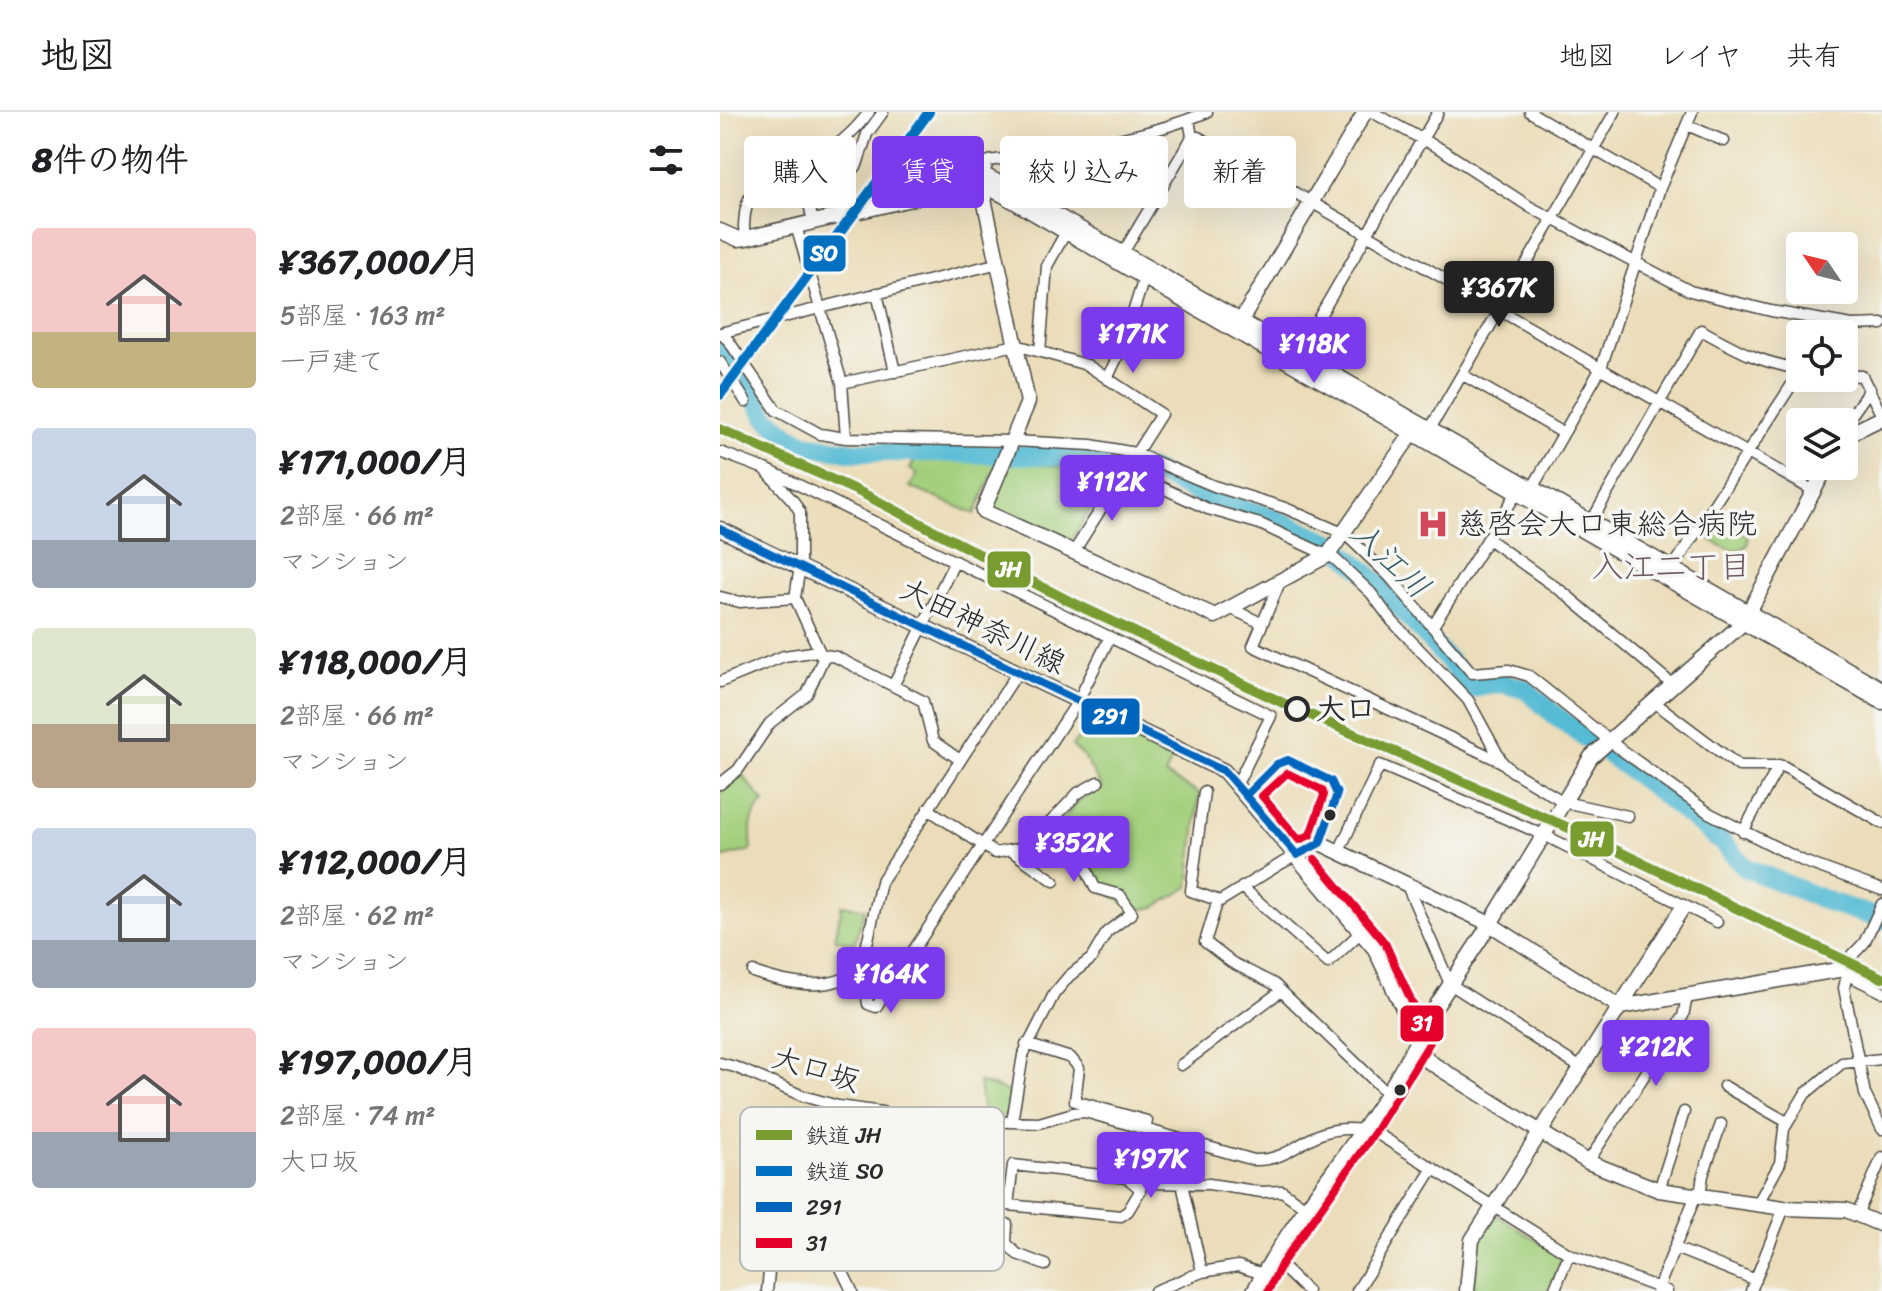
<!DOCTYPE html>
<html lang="ja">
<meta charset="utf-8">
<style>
body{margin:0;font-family:Sriracha,"Klee One",sans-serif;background:#f2f2f2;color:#202124;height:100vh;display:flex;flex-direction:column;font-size:30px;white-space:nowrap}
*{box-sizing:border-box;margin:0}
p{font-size:26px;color:#757577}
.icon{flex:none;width:44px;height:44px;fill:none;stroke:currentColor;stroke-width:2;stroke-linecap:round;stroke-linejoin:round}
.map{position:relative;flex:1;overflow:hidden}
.details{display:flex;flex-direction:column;background:#fff;width:720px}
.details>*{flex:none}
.hud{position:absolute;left:24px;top:24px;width:760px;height:72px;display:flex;gap:16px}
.needle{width:52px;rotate:305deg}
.tools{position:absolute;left:1066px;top:120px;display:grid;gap:16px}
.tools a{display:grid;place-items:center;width:72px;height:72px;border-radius:8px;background:#fff;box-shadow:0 8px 32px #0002;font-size:40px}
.price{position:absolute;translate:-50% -68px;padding:0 18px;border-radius:8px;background:#7c3aed;color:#fff;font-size:26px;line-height:52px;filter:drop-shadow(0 2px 4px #0008)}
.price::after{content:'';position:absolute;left:50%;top:48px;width:24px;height:18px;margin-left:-12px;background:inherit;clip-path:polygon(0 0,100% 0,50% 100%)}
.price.current{background:#222;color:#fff}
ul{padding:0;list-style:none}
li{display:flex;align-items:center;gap:24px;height:200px;padding:0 32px}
li span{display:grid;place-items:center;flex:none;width:224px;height:160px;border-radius:8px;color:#555}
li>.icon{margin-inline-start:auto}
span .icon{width:96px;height:96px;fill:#fffc;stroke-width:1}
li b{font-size:34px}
h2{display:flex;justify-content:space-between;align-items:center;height:96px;padding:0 32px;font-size:34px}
.pill{padding:0 28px;border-radius:8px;background:#fff;box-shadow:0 8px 32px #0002;font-size:28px;line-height:72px}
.pill.current{background:#7c3aed;color:#fff}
header{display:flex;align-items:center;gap:48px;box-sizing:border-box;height:112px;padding:0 40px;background:#fff;border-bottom:2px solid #e0e0e0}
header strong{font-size:38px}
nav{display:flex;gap:44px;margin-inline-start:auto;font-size:28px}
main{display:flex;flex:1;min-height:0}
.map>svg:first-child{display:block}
.green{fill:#a3cf7c;stroke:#677d54;stroke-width:2}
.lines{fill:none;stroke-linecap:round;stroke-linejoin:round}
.river{stroke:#56bbd4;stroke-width:20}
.street-casing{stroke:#484640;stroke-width:13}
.secondary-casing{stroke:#484640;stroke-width:17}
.street{stroke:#fff;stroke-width:10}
.secondary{stroke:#fff;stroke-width:14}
.bus-1-casing{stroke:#f6f6f2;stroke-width:14}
.bus-2-casing{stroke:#f6f6f2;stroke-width:14}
.bus-1{stroke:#0065bd;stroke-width:8}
.bus-2{stroke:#e4002b;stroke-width:8}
.rail-1-casing{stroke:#f6f6f2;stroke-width:16}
.rail-2-casing{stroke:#f6f6f2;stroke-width:16}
.rail-1{stroke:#799c30;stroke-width:10}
.rail-2{stroke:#0071c1;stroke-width:10}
.stop-dot{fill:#f6f6f2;stroke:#2b2b2b;stroke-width:4}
.bus-dot{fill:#2b2b2b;stroke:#f6f6f2;stroke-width:3}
.labels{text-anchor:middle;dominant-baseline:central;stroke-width:7;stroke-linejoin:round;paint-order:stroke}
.poi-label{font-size:30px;fill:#2b2b2b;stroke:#f6f6f2;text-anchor:start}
.street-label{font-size:30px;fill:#2b2b2b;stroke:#f6f6f2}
.stop-label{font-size:30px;font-weight:bold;fill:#2b2b2b;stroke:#f6f6f2;text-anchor:start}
.water-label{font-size:32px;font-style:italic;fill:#3a5d66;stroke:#f6f6f2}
.neighbourhood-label{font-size:32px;fill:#6d5a64;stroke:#f6f6f2}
.key{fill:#f6f6f2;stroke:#b9b9b6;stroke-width:2}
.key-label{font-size:22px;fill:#2b2b2b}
.line-badge{stroke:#f6f6f2;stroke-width:3}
.badge-label{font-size:22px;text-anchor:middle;font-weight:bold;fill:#fff}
</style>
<header>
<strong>地図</strong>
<nav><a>地図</a><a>レイヤ</a><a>共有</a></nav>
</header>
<main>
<section class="details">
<h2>8件の物件<svg class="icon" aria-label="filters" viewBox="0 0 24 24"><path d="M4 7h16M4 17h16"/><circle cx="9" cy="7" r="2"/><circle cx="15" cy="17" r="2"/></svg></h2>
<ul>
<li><span style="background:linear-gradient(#f6c9c9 65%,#c2b280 0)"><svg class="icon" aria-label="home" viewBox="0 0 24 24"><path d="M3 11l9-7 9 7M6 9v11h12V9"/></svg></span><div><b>¥367,000/月</b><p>5部屋 · 163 m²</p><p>一戸建て</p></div></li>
<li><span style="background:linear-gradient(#c9d6e8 70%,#9aa5b1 0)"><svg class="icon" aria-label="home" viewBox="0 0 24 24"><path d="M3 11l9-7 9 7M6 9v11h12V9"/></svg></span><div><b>¥171,000/月</b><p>2部屋 · 66 m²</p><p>マンション</p></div></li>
<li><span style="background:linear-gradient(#dfe7d0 60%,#b9a48a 0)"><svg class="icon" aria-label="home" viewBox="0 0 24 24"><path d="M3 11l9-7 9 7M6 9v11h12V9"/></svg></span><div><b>¥118,000/月</b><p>2部屋 · 66 m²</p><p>マンション</p></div></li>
<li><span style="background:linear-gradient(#c9d6e8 70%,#9aa5b1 0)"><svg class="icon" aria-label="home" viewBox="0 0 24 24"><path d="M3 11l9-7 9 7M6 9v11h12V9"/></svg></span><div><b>¥112,000/月</b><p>2部屋 · 62 m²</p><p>マンション</p></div></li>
<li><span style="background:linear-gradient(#f6c9c9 65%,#9aa5b1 0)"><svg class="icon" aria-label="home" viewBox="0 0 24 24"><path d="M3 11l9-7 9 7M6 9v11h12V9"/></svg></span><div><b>¥197,000/月</b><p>2部屋 · 74 m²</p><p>大口坂</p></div></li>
</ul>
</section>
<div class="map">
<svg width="1162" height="1179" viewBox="0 0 1162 1179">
<rect width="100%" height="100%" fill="#f6f6f2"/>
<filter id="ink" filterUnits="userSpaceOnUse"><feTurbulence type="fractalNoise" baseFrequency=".0125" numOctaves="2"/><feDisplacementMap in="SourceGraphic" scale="16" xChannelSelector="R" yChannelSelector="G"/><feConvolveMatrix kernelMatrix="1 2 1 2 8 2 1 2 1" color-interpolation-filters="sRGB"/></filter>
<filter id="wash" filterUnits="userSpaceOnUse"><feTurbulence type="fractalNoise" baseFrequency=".006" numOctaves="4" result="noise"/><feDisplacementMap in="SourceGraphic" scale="32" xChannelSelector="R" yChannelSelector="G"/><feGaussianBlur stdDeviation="1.8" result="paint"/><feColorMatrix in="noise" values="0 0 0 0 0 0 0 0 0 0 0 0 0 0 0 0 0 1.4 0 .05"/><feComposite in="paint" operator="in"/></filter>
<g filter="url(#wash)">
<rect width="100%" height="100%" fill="#ebddb9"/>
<path class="green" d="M197,343L279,347L255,402L190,375L197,362L190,357Z
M289,349L393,361L349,432L273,397L272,391Z
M992,401L1028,424V431L1024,436C1007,441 994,430 981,421Z
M374,608L452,648L445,663L479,681L469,775L435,795L416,799L376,773L367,744L338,713L360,688L382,676L364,645L352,634Z
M21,662L44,690C29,705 30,718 32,738L0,746V679Z
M122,793L145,797L134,832L115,827Z
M259,970L293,981L290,1000L286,1004L263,1003Z
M777,1103L842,1145L829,1179H754L760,1129Z"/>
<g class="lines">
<path class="river" d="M0,236L33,281L46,305L69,324L91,334L136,340H210L373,345L430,358L496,390L545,403L613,432L658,471L753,576L781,571L805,577L835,603L927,670L1003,731L1026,756L1112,791L1162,807"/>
</g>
</g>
<g filter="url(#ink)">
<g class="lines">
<defs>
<path id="street" d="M652,0L724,39L810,95L970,179L1051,199L1132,213L1162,212
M810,0L940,76
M967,13L1004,29
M472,25H478L1094,379
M262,65L269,49C341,37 419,29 487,0
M93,110L88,87L92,79L123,70L137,53L147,22L163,0
M76,114L122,271L126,326
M26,126C23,117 24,111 25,102C31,60 62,63 93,48C114,38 135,19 149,0
M400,146L472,25L469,7
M157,181L175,260
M0,221L8,228L56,298L100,322L126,326L293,329L371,333L415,341L494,374L565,396L625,422L669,464L752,561L789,558L809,564L900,637L989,701L1083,749L1162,778
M0,221L279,151
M320,240L327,154L346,120
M575,247L718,0
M0,250L26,290
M743,263L843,321
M1124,263L1142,264L1162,304
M387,267L402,235L424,166
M122,271L296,233L367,253L441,302L353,441
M1124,314L1150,277
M710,317L895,0
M0,340L50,359L551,604L517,672
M402,362L432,371L488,397L540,412L615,447L651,481L672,509L748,588L782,650L792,659L844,690L908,704
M810,380L881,256L940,76L972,0
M871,410L981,218C1017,238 1038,250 1080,257
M768,427L844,481L953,573
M952,457L1080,260
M560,470L533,534L782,650
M0,485L20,490L75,486
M510,496L541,511
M713,514L798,379
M100,542L116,545L203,589L213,629L240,648
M298,560L161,770L142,854L148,892L156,895L358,589L390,525
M0,570L64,544L99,539
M173,574L235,449
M934,590L1019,654H1063L1162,711
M0,672L18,658L50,611L87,582L103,547L75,486L80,454V400L74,390L48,361
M484,680L471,779L500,789
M208,697L275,741L290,738L334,769
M1023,720L1059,653
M600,731L562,751L497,791L485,830L511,850L554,872L666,980
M290,738L306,736L358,681L378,670
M619,739L660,653L824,723L997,810
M689,773V778L730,872L861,956
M522,775L608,851L641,820
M1162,792L1144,831L1118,858L1162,880
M33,860C67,872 114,883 142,854
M1127,863L1124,876L1145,982L1162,1017
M306,932L351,946L359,956L355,989L427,1009L425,1017
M0,951L15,955L83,984L118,994L162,1000L194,1013H229L260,1009L319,1011L353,1001L365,1000L534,1048C579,1049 586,1010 642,1018
M461,953L561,879
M1004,974L1067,1010
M292,1010L303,943L334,882L349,864L371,847L387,820L412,801L400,783L375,776L358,739L331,710
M645,1014L849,1142L947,1179
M868,1050L963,904L967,885
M462,1072L482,1160
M417,1074L420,1079L408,1099L401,1104L288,1093L293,1053L407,1066L417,1074L430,1071L489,1072L542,1080L562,1079L586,1096
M939,1078L964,1000
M980,1084L983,1063L1001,1012
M1038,1091L1060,1051L1064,1017L1085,982L1122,951L1162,947
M1138,1101L1162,1045
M287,1112L286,1131L297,1142L325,1153
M955,1136L1036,1168
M50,1145L106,1125L132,1179
M552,1145L587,1179
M47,1179L56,1095
M435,1179L482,1160L518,1154L543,1162
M637,1179L713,1056
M834,1179L849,1142
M937,1179L976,1083
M1031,1179L1064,1096"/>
<path id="secondary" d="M210,72L262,62L292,77
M261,73L308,290L263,399L495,504L608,443L693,320L702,319
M317,92L1162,577
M0,119L18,127L26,126L246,74L261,73L283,83L572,252L1162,590
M516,217L645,0
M1124,328L1131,321L1162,306
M0,417L504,659L655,837L708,949L868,1050L939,1078L1064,1096L1126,1098L1162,1113
M600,731L770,812L900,895L1118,858
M534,1179C583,1086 664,1007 705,911L770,812L871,645L1023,511L1107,354
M747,1179L752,1128L963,795"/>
</defs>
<use href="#street" class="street-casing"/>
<use href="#secondary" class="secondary-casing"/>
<use href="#street" class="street"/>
<use href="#secondary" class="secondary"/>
<defs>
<path id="bus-1" d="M0,417L504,659L577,743L600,731L617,682L611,669L568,648L557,652L526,683"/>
<path id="bus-2" d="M567,661L602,678L604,683L590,723L579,728L542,684Z
M548,1179L562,1151L655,1020L710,930L665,831L595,747"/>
</defs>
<use href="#bus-1" class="bus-1-casing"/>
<use href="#bus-2" class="bus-2-casing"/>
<use href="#bus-1" class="bus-1"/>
<use href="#bus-2" class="bus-2"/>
<defs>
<path id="rail-1" d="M0,317L142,381L345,487L563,591L858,720L1162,866"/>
<path id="rail-2" d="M0,283L209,0"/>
</defs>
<use href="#rail-1" class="rail-1-casing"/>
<use href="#rail-2" class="rail-2-casing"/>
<use href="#rail-1" class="rail-1"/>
<use href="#rail-2" class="rail-2"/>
</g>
</g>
<defs>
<symbol id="hospital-bare" viewBox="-9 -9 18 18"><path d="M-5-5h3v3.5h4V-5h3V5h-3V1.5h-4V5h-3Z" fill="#d1495b" stroke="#f6f6f2" stroke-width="2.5" paint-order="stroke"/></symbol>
</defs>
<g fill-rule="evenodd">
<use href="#hospital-bare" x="691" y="390" width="44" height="44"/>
</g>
<circle class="stop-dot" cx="577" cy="597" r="11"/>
<g class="bus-dot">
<circle cx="610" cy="703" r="7"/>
<circle cx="680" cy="978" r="7"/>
</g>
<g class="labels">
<g class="poi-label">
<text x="737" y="412">慈啓会大口東総合病院</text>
</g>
<g class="street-label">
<text transform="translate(263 514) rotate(26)">大田神奈川線</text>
<text transform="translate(96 957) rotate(17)">大口坂</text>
</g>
<g class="stop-label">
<text x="596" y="597">大口</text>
</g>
<g class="water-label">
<text transform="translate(670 448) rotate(43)">入江川</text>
</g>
<g class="neighbourhood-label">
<text x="951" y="454">入江二丁目</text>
</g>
</g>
<rect x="20" y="995" width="264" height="164" rx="12" class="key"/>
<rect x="36" y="1018" width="36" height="10" fill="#799c30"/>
<rect x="36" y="1054" width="36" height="10" fill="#0071c1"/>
<rect x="36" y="1090" width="36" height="10" fill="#0065bd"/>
<rect x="36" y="1126" width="36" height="10" fill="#e4002b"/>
<g class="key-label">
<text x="86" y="1031">鉄道 JH</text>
<text x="86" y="1067">鉄道 SO</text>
<text x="86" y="1103">291</text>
<text x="86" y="1139">31</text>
</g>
<g class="line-badge">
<rect x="82" y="122" width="45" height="39" rx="8" fill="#0071c1"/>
<rect x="266" y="438" width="46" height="39" rx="8" fill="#799c30"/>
<rect x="360" y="585" width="61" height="39" rx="8" fill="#0065bd"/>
<rect x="849" y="708" width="46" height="38" rx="8" fill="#799c30"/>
<rect x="679" y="892" width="46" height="39" rx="8" fill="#e4002b"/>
</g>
<g class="badge-label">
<text x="104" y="149">SO</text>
<text x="289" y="465">JH</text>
<text x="390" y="612">291</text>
<text x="872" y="735">JH</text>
<text x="702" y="919">31</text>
</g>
</svg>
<div class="tools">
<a><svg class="needle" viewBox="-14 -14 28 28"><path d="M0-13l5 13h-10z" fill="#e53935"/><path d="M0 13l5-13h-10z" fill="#757577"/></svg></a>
<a><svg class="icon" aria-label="locate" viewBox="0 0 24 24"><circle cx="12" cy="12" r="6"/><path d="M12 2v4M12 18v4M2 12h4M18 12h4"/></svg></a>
<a><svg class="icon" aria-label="layers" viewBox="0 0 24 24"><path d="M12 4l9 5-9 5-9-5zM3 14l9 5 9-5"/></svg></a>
</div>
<b class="price current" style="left:779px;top:217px">¥367K</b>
<b class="price" style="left:413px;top:263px">¥171K</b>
<b class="price" style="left:594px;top:273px">¥118K</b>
<b class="price" style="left:392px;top:411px">¥112K</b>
<b class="price" style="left:354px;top:772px">¥352K</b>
<b class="price" style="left:171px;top:903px">¥164K</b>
<b class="price" style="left:936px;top:976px">¥212K</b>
<b class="price" style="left:431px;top:1088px">¥197K</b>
<div class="hud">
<a class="pill">購入</a>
<a class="pill current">賃貸</a>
<a class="pill">絞り込み</a>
<a class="pill">新着</a>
</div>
</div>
</main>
